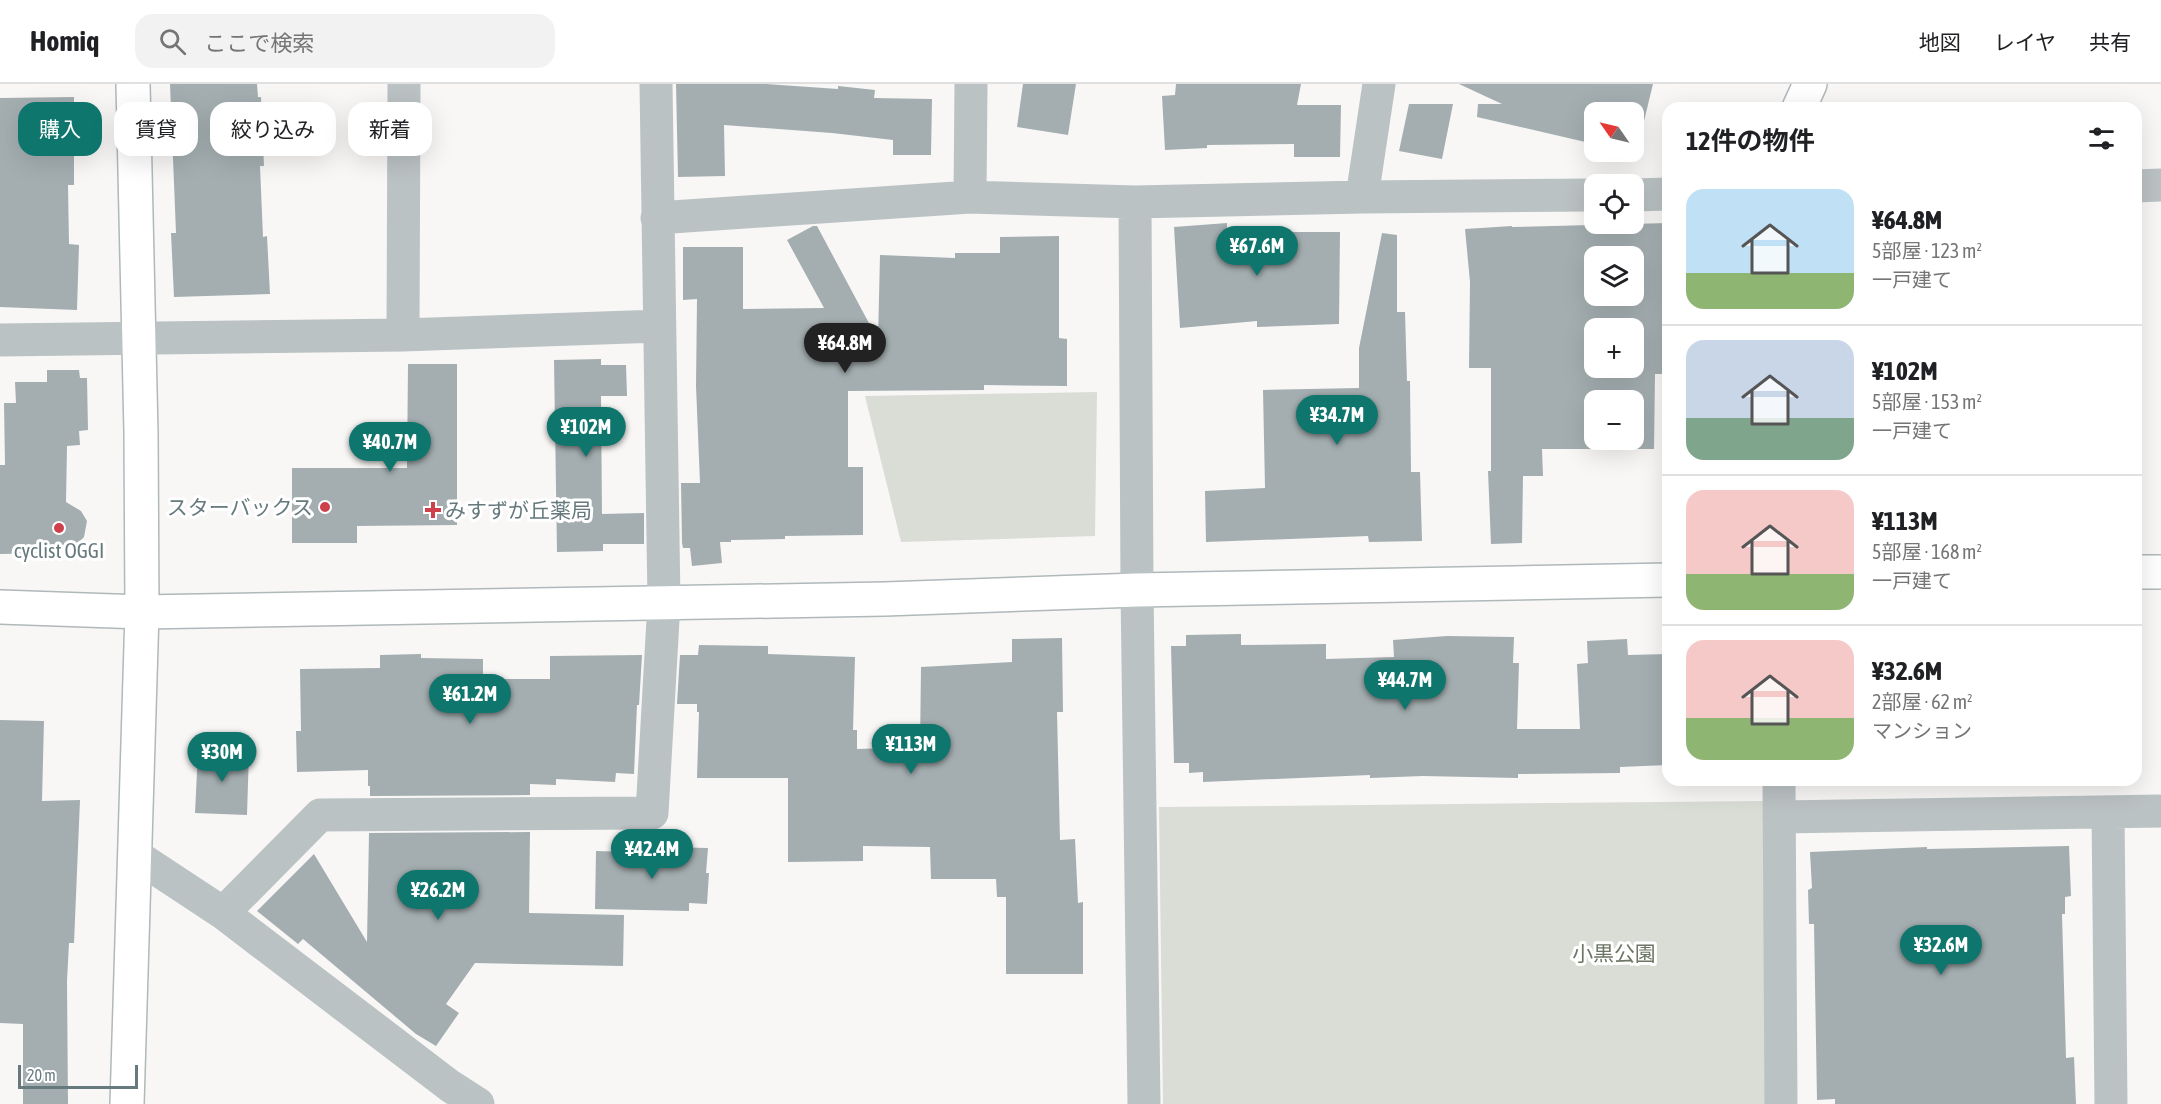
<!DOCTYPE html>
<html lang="ja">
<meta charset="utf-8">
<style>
body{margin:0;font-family:"Asap Condensed","Noto Sans JP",sans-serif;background:#f2f2f2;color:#202124;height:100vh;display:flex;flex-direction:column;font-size:22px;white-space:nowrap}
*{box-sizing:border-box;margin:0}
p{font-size:20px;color:#757577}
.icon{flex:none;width:33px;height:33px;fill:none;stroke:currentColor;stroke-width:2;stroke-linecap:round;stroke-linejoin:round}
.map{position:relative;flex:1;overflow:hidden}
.sheet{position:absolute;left:1662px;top:18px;width:480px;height:684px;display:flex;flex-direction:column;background:#fff;border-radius:18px;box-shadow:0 6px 24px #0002}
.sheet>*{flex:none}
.banner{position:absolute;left:18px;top:18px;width:570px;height:54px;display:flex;gap:12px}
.needle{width:39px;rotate:304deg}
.buttons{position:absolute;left:1584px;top:18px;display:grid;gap:12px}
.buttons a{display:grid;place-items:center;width:60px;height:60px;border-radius:12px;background:#fff;box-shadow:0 6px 24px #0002;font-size:30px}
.scale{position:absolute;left:18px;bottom:15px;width:120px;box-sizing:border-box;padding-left:6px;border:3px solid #667a7d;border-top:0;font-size:16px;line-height:21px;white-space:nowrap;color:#667a7d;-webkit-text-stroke:4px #fff;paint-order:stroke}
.price{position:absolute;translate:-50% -51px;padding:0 14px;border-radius:21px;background:#0f766e;color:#fff;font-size:20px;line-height:39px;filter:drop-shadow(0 2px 3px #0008)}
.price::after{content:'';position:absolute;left:50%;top:36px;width:18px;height:14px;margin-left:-9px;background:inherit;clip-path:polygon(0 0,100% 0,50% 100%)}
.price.current{background:#222;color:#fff}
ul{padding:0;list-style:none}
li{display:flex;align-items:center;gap:18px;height:150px;padding:0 24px}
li+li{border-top:2px solid #e0e0e0}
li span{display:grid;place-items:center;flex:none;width:168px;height:120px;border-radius:18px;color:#555}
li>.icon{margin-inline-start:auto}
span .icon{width:72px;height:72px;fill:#fffc;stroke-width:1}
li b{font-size:26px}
h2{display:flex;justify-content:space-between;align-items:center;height:72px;padding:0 24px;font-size:26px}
.pill{padding:0 21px;border-radius:18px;background:#fff;box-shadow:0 6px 24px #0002;font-size:21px;line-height:54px}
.pill.current{background:#0f766e;color:#fff}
header{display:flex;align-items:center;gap:36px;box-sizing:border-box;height:84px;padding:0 30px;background:#fff;border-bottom:2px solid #e0e0e0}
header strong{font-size:28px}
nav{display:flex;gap:33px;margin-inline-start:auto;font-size:21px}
.search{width:420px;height:54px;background:#f2f2f2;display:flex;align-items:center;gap:15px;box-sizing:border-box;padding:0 21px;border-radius:18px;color:#757577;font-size:22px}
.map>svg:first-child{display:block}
.green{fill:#dadcd6}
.building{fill:#a4aeb0;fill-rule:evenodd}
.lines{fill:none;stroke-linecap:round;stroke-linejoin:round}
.secondary-casing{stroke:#b0b8ba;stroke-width:36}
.street{stroke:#bbc2c3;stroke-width:33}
.secondary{stroke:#fff;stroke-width:33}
.poi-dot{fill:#ce404b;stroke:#fff;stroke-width:2}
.labels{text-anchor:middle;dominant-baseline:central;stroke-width:6;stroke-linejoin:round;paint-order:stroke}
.poi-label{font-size:21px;fill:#667a7d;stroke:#fff;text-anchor:end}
.park-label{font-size:21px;fill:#6d7665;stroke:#fff}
</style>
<header>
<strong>Homiq</strong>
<div class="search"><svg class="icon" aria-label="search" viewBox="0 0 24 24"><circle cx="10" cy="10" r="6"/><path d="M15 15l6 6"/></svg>ここで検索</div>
<nav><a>地図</a><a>レイヤ</a><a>共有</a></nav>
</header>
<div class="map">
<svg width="2161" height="1020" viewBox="0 0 2161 1020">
<rect width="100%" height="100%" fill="#f8f7f6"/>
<path class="green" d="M1097,308L1095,452L901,458L865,312Z
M1763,717L1766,1020H1163L1159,723Z"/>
<path class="building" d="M170,0H257L258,13H261L264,82H260L263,153L267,152L270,210L174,213L171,149H176Z
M676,0H766L838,5V2L875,6L874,14L932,15L931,71H893V56L832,49L724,41L725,92L678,93Z
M1023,0H1076L1068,51L1017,43Z
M1176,0H1301L1297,21H1341L1340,73H1294V60L1207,61V64L1165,66L1162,12L1175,11Z
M1459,0H1653L1636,70L1624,68H1634V28H1594V60L1477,33L1478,20H1502Z
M74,13V101H68L69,160L79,161L77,226L0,223V14Z
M1409,20H1453L1442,75L1399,67Z
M1227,139V148H1340L1339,240L1257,243V237L1180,244L1174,143Z
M1668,139V290H1655L1654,365H1542L1543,392H1523L1522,459L1491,460L1488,387H1491V284H1469L1470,198L1465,145L1512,142V143ZM1594,172H1634V212H1594ZM1594,244H1634V284H1594ZM1594,316H1634V356H1594Z
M813,142H817L878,256L880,171L955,174V169H1000V153L1059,152V254L1067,255V302L984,301V306L848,307V383H863V451L785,452V455L731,456V458H720L722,479L692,482L690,464H683L682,459L681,399H700L696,302L697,215L683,216V163H743V225L824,224L787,156Z
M1382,149L1397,151V228H1405L1407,297H1410L1411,388H1420L1422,457L1369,458L1368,452L1206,458L1205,407L1265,404L1263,306L1359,304V264Z
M601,275V281H626L627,312H601L602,430L644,429V460H603V467L557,468L554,276Z
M408,280H457V441L357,442V459H292V384H407Z
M47,286H79L80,294H87L88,346L79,347L80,361L67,362L66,418L81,427L87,437L84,453L75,462L58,469L0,470V381H5L4,319H16L15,298H47Z
M1241,550V561L1326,560V575L1394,573L1393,556L1447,552L1514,553L1513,579H1519L1517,645H1580L1577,580L1588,579L1587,557L1627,555L1628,571L1668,570V681L1620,683V689L1518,690V694L1423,692L1370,694V691L1203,698V688L1189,689V679H1174L1171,562H1186V551Z
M1062,554L1063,628H1057L1060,756L1075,755L1078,819L1083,818V890H1006V813H997L996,795H931L930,763L863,762V777L788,778V694H697L699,628H697V620H677L680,571H698L699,561L768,562V570L855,573L853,646H857V665L920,663L921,583L1012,578V555Z
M421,570V574L483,575V595H550V572L642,571L639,621H637L634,690L616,689L615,698L556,695V701L530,700V711L370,712V702H368V686L297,688L296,647H301L300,585L380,584V571Z
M0,636L44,637L42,717L80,716L74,859H69L67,897L68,1020H23V940L0,939Z
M198,667L249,668L247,731L195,729Z
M530,748L529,829L624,831L623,882L475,879L446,920L459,929L436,962L416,950L303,855L298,860L257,827L314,770L367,858L369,749Z
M2069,762L2071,812L2065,813V830H2062L2066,974L2074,973L2076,1020H1835V1015L1817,1016L1814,840H1809L1808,806L1812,804L1810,768L1927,763V765Z
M665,763L708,764L706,789H709L707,820L689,819V827L595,825L596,767L665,769Z"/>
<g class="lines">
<defs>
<path id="secondary" d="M1799,24L1810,0
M2136,488H2161
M0,523L142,528L885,515L1137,506L1668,496
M127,1020L142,528L141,349L133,0"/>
</defs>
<use href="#secondary" class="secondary-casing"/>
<path class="street" d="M2136,102L2161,101
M1634,111L1668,110
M970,113L971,0
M1362,113L1379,0
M1135,118L1137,506L1144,1020
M657,134L970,113L1135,118L1362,113L1594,111
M403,251L404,0
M0,256L403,251L659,242
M1779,696L1781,1020
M2108,728L2111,1020
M1779,733L2161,727
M135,771L223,829L320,731L652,729L664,518L656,0
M223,829L450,1002L478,1020"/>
<use href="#secondary" class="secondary"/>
</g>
<g class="poi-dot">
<circle cx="325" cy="423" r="6"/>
<path d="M430 417h6v6h6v6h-6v6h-6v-6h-6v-6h6z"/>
<circle cx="59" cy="444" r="6"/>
</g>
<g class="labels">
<g class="poi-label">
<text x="313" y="423">スターバックス</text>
<text x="445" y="426" text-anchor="start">みすずが丘薬局</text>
<text x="59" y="466" text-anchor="middle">cyclist OGGI</text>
</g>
<g class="park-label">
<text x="1614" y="869">小黒公園</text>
</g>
</g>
</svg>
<div class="buttons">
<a><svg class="needle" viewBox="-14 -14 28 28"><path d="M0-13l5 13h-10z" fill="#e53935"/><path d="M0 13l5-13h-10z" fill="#757577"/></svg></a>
<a><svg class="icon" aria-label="locate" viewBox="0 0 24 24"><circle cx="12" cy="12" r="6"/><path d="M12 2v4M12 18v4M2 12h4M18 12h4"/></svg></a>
<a><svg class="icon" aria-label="layers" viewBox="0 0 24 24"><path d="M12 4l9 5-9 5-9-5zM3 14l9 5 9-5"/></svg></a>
<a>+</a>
<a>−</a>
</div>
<div class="scale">20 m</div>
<b class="price" style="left:1257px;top:193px">¥67.6M</b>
<b class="price current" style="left:845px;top:290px">¥64.8M</b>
<b class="price" style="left:1337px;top:362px">¥34.7M</b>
<b class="price" style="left:586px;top:374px">¥102M</b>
<b class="price" style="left:390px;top:389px">¥40.7M</b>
<b class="price" style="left:1405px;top:627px">¥44.7M</b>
<b class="price" style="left:470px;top:641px">¥61.2M</b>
<b class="price" style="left:911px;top:691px">¥113M</b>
<b class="price" style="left:222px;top:699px">¥30M</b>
<b class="price" style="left:652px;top:796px">¥42.4M</b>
<b class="price" style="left:438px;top:837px">¥26.2M</b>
<b class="price" style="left:1941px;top:892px">¥32.6M</b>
<div class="banner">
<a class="pill current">購入</a>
<a class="pill">賃貸</a>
<a class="pill">絞り込み</a>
<a class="pill">新着</a>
</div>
<section class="sheet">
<h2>12件の物件<svg class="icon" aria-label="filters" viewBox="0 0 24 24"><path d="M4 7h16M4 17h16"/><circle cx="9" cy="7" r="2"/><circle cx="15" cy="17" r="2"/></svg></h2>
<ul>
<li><span style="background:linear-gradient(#bfe0f5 70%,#8fb573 0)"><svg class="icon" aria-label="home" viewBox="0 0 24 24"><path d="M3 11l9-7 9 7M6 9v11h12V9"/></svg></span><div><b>¥64.8M</b><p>5部屋 · 123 m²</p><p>一戸建て</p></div></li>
<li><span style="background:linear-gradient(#c9d6e8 65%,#7fa58c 0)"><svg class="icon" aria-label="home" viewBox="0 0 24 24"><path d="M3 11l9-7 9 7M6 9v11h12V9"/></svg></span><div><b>¥102M</b><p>5部屋 · 153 m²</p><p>一戸建て</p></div></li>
<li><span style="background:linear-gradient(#f6c9c9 70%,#8fb573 0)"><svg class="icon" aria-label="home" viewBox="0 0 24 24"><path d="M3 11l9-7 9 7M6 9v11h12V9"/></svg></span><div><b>¥113M</b><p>5部屋 · 168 m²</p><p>一戸建て</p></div></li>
<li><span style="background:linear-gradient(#f6c9c9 65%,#8fb573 0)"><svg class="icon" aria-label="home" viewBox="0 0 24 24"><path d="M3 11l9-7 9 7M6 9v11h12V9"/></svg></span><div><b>¥32.6M</b><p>2部屋 · 62 m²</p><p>マンション</p></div></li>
</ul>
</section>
</div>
